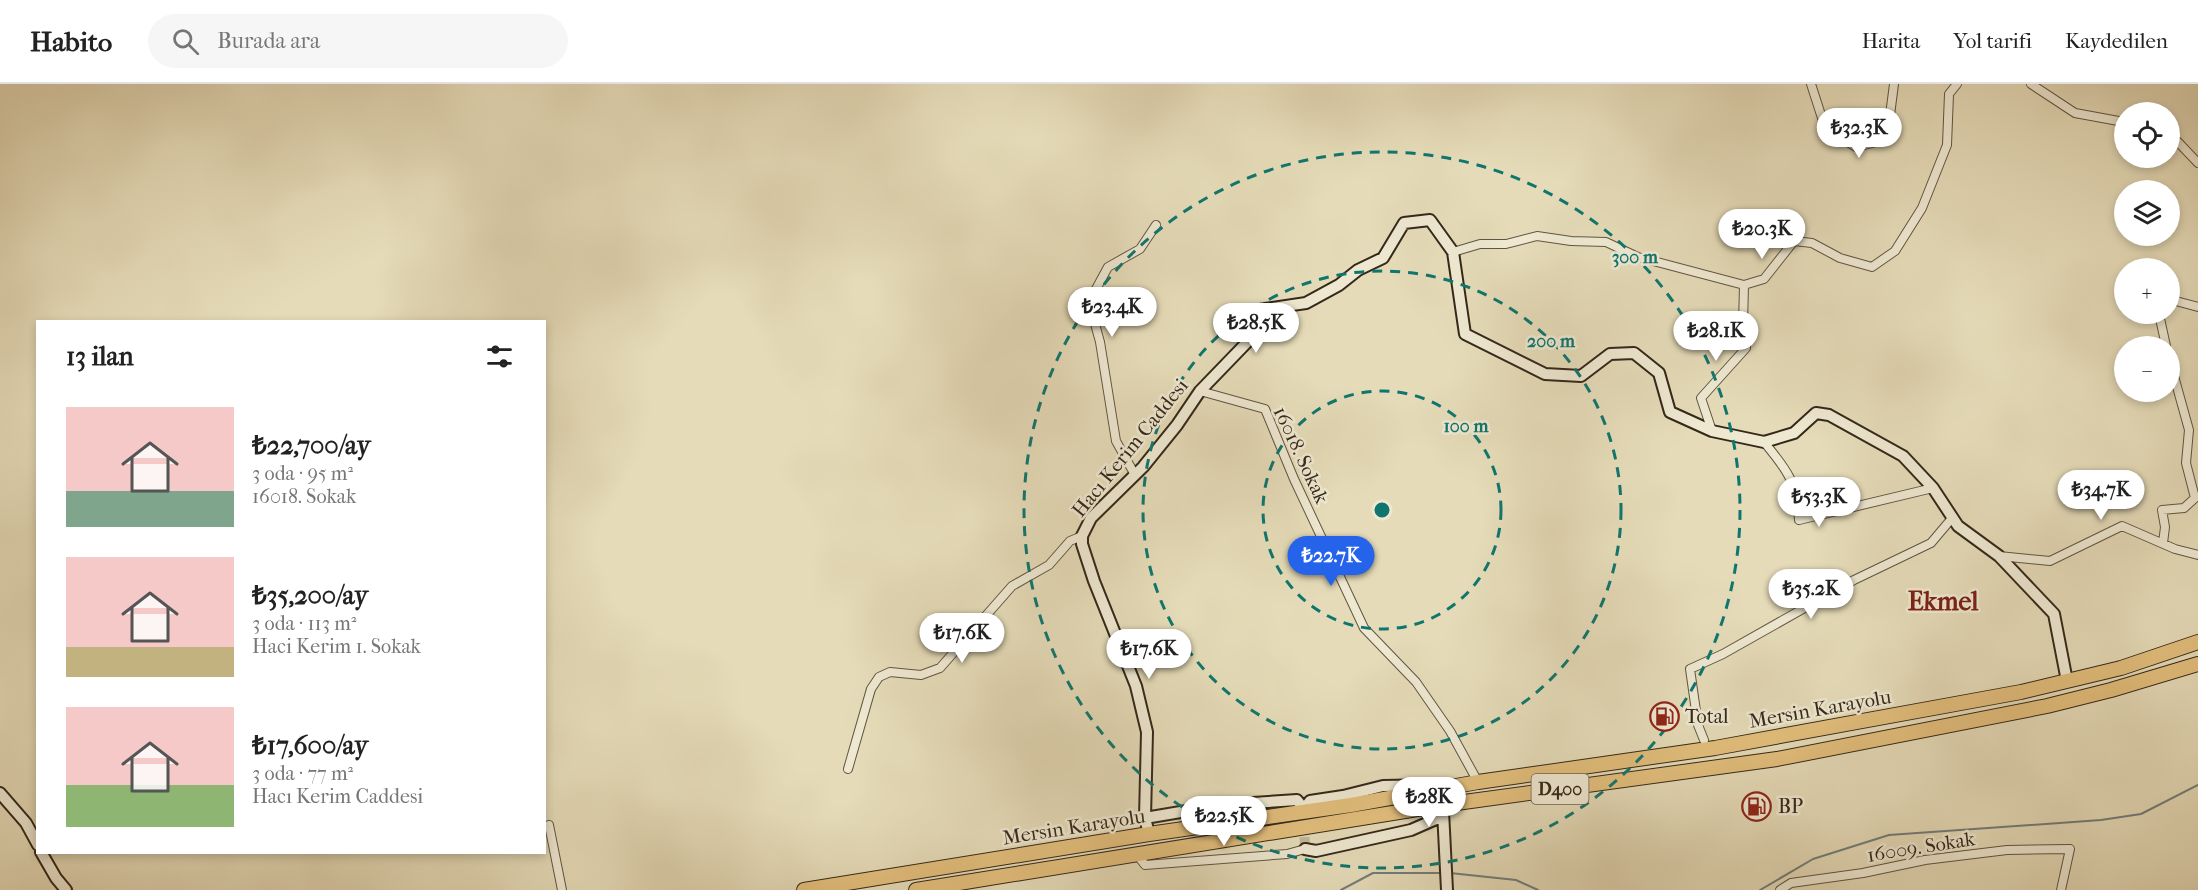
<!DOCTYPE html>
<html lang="tr">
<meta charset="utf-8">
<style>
body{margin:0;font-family:"IM FELL French Canon",serif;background:#f6f6f6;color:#222;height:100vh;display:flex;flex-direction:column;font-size:22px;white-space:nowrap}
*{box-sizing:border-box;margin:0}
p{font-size:20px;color:#767676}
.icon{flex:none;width:33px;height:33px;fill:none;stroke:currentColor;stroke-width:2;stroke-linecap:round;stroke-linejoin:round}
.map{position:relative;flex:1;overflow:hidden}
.sheet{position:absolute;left:36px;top:236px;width:510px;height:534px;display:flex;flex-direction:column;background:#fff;border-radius:0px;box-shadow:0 3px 9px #0003}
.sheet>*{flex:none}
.controls{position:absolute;left:2114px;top:18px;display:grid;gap:12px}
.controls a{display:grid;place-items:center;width:66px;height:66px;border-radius:50%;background:#fff;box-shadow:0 3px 9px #0003;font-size:30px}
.price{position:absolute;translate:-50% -51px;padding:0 14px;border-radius:21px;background:#fff;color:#222;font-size:20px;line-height:39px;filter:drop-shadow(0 2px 3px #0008)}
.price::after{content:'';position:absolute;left:50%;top:36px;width:18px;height:14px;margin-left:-9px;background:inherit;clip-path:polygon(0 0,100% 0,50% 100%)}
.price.active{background:#2563eb;color:#fff}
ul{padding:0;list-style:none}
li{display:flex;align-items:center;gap:18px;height:150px;padding:0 30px}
li span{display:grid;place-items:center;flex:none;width:168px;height:120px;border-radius:0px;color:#555}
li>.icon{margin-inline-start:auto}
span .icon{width:72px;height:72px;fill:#fffc;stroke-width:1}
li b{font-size:26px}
h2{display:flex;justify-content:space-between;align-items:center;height:72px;padding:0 30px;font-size:26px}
header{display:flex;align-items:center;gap:36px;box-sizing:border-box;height:84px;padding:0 30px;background:#fff;border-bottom:2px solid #e0e0e0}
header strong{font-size:28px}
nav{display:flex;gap:33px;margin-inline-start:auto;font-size:21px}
.search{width:420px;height:54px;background:#f6f6f6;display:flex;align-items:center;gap:15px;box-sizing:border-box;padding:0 21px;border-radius:33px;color:#767676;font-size:22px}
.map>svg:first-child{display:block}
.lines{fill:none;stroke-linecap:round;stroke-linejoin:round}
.stream{stroke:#727e7b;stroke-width:2}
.secondary-tunnel{stroke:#c2b798;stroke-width:10;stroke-dasharray:10 5;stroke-linecap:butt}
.street-casing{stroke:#605542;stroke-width:10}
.secondary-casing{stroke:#34281a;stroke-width:14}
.highway-casing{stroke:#34281a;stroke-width:16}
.street{stroke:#eee8d1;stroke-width:8}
.secondary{stroke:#eee8d1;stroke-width:10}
.highway{stroke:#e2be7c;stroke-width:14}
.ring{fill:none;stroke:#0f766e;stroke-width:3;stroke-dasharray:10 8}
.labels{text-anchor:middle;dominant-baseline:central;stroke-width:5;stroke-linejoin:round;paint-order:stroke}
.shield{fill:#eee8d1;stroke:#6c6251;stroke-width:1.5}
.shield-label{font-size:18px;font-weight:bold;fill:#34281a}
.street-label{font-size:20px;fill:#34281a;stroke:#eee8d1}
.poi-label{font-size:20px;fill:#34281a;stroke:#eee8d1;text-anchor:start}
.district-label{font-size:26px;font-weight:bold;fill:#7a1f14;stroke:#eee8d1}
.centre{fill:#0f766e;stroke:#eee8d1;stroke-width:3}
.ring-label{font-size:18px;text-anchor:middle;font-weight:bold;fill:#0f766e;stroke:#eee8d1;stroke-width:5;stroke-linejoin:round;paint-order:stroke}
</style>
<header>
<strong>Habito</strong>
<div class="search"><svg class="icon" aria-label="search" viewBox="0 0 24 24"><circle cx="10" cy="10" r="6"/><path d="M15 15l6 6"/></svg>Burada ara</div>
<nav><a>Harita</a><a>Yol tarifi</a><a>Kaydedilen</a></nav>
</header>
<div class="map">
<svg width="2198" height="806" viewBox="0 0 2198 806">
<rect width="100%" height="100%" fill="#e5dbb8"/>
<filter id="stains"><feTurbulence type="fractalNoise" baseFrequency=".00333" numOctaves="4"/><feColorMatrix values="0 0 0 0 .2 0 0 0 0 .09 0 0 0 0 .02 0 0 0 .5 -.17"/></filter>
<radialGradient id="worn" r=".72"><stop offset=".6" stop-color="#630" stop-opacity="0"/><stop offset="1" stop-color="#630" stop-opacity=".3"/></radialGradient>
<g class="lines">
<path class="stream" d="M1450,789L1516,796L1538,806
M1341,806L1373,789H1442
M1760,806L1813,775L1889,751L2101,736L2141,730L2198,701"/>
<path class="secondary-tunnel" d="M1304,738L1305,765"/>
<defs>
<path id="street" d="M1811,0L1822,34L1838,52L1856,63L1884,56L1890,31L1894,0
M2031,0L2075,29L2124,38
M2169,56L2178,58L2198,79
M1453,168L1480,160H1506L1537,152L1571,157L1606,158L1638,173L1744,201L1764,195L1794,157L1812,159L1840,174L1872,183L1895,167L1922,124L1947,61L1949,10L1957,0
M2169,218L2172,216L2198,223
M2159,230L2166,262
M1200,307L1265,325L1294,395L1364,544L1416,598L1450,647L1478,698
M1712,347L1701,314L1746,264L1743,241L1744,201
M1764,358C1788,387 1796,397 1799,436L1933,404
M1135,391L1116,357L1100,258L1089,218L1108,183L1140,165L1156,141
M2163,459L2165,443L2162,426L2184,424L2195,414L2186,379L2189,346L2169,274
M1999,472L2050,477L2122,442L2175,465L2198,471
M1704,656L1698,641L1690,585L1723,570L1854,496L1931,459L1953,433
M848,685L871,605L879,593L890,588L921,591L940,584L1012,502L1049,481L1070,457L1082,452
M549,741L562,806
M1138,772L1145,781L1287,770L1305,765
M1780,806L1791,799L1863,789L1925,776L2007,766L2070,765L2061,806"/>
<path id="secondary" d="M0,709L26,739L38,761
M1443,727L1447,806
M1145,734L1222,721L1297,716L1304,725L1310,717L1343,712L1383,702L1436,701
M1149,750L1145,734L1147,648L1136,602L1094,497L1082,460V452L1091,434L1143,383L1177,341L1200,307L1257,248L1265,225L1306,219L1339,201L1358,186L1383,174L1404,139L1430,136L1453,168L1465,250L1545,290L1581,292L1610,270L1634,269L1659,289L1670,328L1712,347L1764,358L1794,349L1816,329L1829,331L1903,372L1933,404L1958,442L1999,472L2054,530L2067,597
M1305,765L1316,767L1411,746L1443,732
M41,768L56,794L66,806"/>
<path id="highway" d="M804,806L1149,750L1351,721L1478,698L1715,664L2021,608L2121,584L2198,558
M916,806L1442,721L1777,675L2047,622L2111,606L2198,580"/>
</defs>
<use href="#street" class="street-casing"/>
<use href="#secondary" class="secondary-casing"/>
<use href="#highway" class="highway-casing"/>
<use href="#street" class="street"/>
<use href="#secondary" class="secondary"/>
<use href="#highway" class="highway"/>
</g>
<g class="ring">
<circle cx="1382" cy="426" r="119"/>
<circle cx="1382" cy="426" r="239"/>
<circle cx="1382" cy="426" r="358"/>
</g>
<defs>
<symbol id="fuel-ring" viewBox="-11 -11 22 22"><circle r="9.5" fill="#eee8d1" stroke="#8f2418" stroke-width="1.5"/><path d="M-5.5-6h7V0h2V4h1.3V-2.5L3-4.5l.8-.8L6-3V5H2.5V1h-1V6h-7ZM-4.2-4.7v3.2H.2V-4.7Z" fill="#8f2418"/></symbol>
</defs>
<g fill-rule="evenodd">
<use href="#fuel-ring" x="1648" y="616" width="33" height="33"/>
<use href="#fuel-ring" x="1740" y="706" width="33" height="33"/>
</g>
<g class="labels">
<rect class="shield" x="1531.5" y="690" width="57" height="30" rx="4.5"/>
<g class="shield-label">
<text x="1560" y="705">D400</text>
</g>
<g class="street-label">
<text transform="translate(1130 364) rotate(-51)">Hacı Kerim Caddesi</text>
<text transform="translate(1301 371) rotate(65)">16018. Sokak</text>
<text transform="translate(1820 625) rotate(-10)">Mersin Karayolu</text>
<text transform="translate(1074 743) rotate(-9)">Mersin Karayolu</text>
<text transform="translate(1921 763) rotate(-9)">16009. Sokak</text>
</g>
<g class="poi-label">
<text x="1685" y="632">Total</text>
<text x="1778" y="722">BP</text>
</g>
<g class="district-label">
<text x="1943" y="517">Ekmel</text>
</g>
</g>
<circle cx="1382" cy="426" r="9" class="centre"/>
<g class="ring-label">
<text x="1635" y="179">300 m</text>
<text x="1551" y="263">200 m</text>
<text x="1466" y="348">100 m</text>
</g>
<rect width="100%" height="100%" filter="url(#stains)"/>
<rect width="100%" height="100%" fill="url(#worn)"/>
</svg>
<div class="controls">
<a><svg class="icon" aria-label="locate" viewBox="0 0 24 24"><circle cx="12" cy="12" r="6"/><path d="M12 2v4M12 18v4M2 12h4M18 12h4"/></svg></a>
<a><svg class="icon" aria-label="layers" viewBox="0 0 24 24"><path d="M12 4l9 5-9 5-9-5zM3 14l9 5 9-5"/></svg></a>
<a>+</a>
<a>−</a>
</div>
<b class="price" style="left:1859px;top:75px">₺32.3K</b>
<b class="price" style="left:1762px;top:176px">₺20.3K</b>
<b class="price" style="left:1112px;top:254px">₺23.4K</b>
<b class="price" style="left:1256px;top:270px">₺28.5K</b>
<b class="price" style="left:1716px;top:278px">₺28.1K</b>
<b class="price" style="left:2101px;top:437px">₺34.7K</b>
<b class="price" style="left:1819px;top:444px">₺53.3K</b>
<b class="price active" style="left:1331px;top:503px">₺22.7K</b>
<b class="price" style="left:1811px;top:536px">₺35.2K</b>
<b class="price" style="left:962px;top:580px">₺17.6K</b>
<b class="price" style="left:1149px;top:596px">₺17.6K</b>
<b class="price" style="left:1429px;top:744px">₺28K</b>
<b class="price" style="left:1224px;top:763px">₺22.5K</b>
<section class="sheet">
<h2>13 ilan<svg class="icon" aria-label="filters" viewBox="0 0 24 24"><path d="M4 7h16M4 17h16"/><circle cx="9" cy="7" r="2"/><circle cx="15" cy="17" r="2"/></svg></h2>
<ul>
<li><span style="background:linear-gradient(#f6c9c9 70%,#7fa58c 0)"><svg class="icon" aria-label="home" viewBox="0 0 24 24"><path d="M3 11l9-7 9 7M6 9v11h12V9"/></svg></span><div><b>₺22,700/ay</b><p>3 oda · 95 m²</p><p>16018. Sokak</p></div></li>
<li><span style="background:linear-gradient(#f6c9c9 75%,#c2b280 0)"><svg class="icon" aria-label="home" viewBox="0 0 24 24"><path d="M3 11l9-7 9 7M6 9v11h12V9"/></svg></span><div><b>₺35,200/ay</b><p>3 oda · 113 m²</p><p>Haci Kerim 1. Sokak</p></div></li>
<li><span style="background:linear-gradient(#f6c9c9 65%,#8fb573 0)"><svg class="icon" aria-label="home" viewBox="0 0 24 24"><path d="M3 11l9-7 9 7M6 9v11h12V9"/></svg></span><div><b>₺17,600/ay</b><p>3 oda · 77 m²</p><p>Hacı Kerim Caddesi</p></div></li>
</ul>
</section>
</div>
